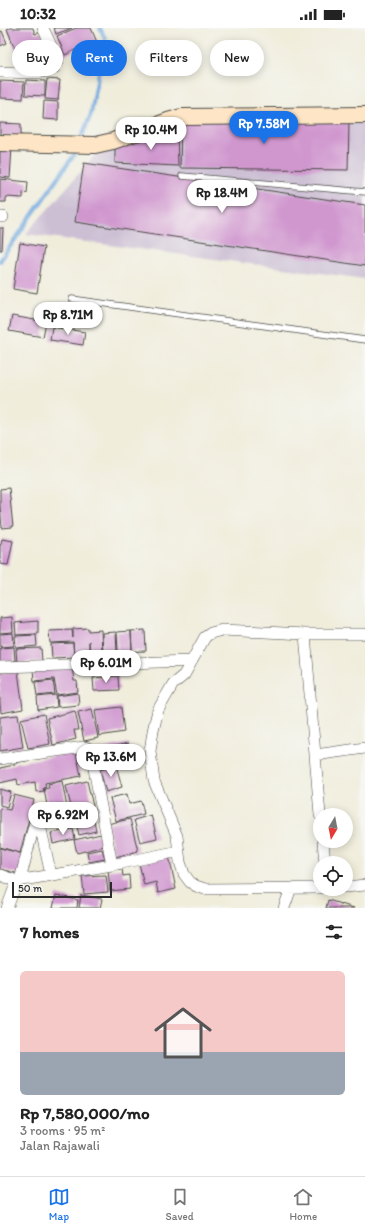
<!DOCTYPE html>
<meta charset="utf-8">
<style>
body{margin:0;font-family:Itim,sans-serif;background:#f6f6f6;color:#222;height:100vh;display:flex;flex-direction:column;font-size:15px;white-space:nowrap}
*{box-sizing:border-box;margin:0}
p{font-size:13px;color:#767676}
.icon{flex:none;width:22px;height:22px;fill:none;stroke:currentColor;stroke-width:2;stroke-linecap:round;stroke-linejoin:round}
.map{position:relative;height:880px;overflow:hidden}
.side{display:flex;flex-direction:column;background:#fff;flex:1}
.side>*{flex:none}
.banner{position:absolute;left:12px;top:12px;width:341px;height:36px;display:flex;gap:8px}
.needle{width:26px;rotate:190deg}
.buttons{position:absolute;left:313px;top:780px;display:grid;gap:8px}
.buttons a{display:grid;place-items:center;width:40px;height:40px;border-radius:50%;background:#fff;box-shadow:0 2px 10px #0003;font-size:20px}
.scale{position:absolute;left:12px;bottom:10px;width:100px;box-sizing:border-box;padding-left:4px;border:2px solid #2b2b2b;border-top:0;font-size:11px;line-height:14px;white-space:nowrap;color:#2b2b2b;-webkit-text-stroke:3px #f6f6f2;paint-order:stroke}
.price{position:absolute;translate:-50% -34px;padding:0 9px;border-radius:14px;background:#fff;color:#222;font-size:13px;line-height:26px;filter:drop-shadow(0 1px 2px #0008)}
.price::after{content:'';position:absolute;left:50%;top:24px;width:12px;height:9px;margin-left:-6px;background:inherit;clip-path:polygon(0 0,100% 0,50% 100%)}
.price.active{background:#1a73e8;color:#fff}
ul{padding:0;list-style:none}
li{display:grid;align-content:center;gap:8px;height:212px;padding:0 20px}
li+li{border-top:1px solid #e0e0e0}
li span{display:grid;place-items:center;height:124px;border-radius:6px;color:#555}
li>.icon{margin-inline-start:auto}
span .icon{width:72px;height:72px;fill:#fffc;stroke-width:1}
li b{font-size:17px}
h2{display:flex;justify-content:space-between;align-items:center;height:48px;padding:0 20px;font-size:17px}
.pill{padding:0 14px;border-radius:18px;background:#fff;box-shadow:0 2px 10px #0003;font-size:14px;line-height:36px}
.pill.active{background:#1a73e8;color:#fff}
.status{display:flex;justify-content:space-between;align-items:center;height:28px;padding:0 20px;background:#fff;direction:ltr}
.status svg{height:11px;fill:currentColor}
.menu{display:flex;justify-content:space-around;align-items:center;height:56px;border-top:1px solid #e0e0e0;background:#fff;font-size:11px;color:#767676}
.menu a{display:grid;justify-items:center;gap:2px}
.menu .active{color:#1a73e8}
.map>svg:first-child{display:block}
.industrial{fill:#ccbfd4}
.lines{fill:none;stroke-linecap:round;stroke-linejoin:round}
.stream{stroke:#6fa8de;stroke-width:4}
.building{fill:#d097cf}
.lane-casing{stroke:#494845;stroke-width:7}
.street-casing{stroke:#494845;stroke-width:12}
.secondary-casing{stroke:#494845;stroke-width:18}
.lane{stroke:#fff;stroke-width:5.5}
.street{stroke:#fff;stroke-width:11}
.secondary{stroke:#fde5c5;stroke-width:16}
</style>
<div class="status"><b>10:32</b><svg viewBox="0 0 49 12"><path d="M0 12V9h3v3zM5 12V6h3v6zM10 12V3h3v9zM15 12V0h3v12zM26 1h20v11H26zM47 4h2v5h-2z"/></svg></div>
<div class="map">
<svg width="365" height="880" viewBox="0 0 365 880">
<rect width="100%" height="100%" fill="#f6f6f2"/>
<filter id="ink" filterUnits="userSpaceOnUse"><feTurbulence type="fractalNoise" baseFrequency=".025" numOctaves="2"/><feDisplacementMap in="SourceGraphic" scale="8" xChannelSelector="R" yChannelSelector="G"/><feConvolveMatrix kernelMatrix="1 2 1 2 8 2 1 2 1" color-interpolation-filters="sRGB"/></filter>
<filter id="wash" filterUnits="userSpaceOnUse"><feTurbulence type="fractalNoise" baseFrequency=".012" numOctaves="4" result="noise"/><feDisplacementMap in="SourceGraphic" scale="16" xChannelSelector="R" yChannelSelector="G"/><feGaussianBlur stdDeviation="0.9" result="paint"/><feColorMatrix in="noise" values="0 0 0 0 0 0 0 0 0 0 0 0 0 0 0 0 0 1.4 0 .05"/><feComposite in="paint" operator="in"/></filter>
<g filter="url(#wash)">
<rect width="100%" height="100%" fill="#f0eddb"/>
<path class="industrial" d="M178,95H365V251L26,206L97,125Z"/>
<g class="lines">
<path class="stream" d="M80,113L91,86L105,10L100,0
M0,233L74,127L76,121"/>
</g>
<g id="blocks">
<path class="building" d="M10,0H33L35,6L41,4L44,12L38,15L40,20L18,28L7,1Z
M54,0H72L56,6Z
M76,0H91L99,19L78,29L75,22L65,27L57,8Z
M2,3L7,15L0,18V4Z
M88,26L93,36L82,41L77,31Z
M47,51L60,52L58,72L45,71Z
M26,52L45,53V68L25,67Z
M0,53L24,54L23,71L0,70Z
M44,73L58,74V92L43,91Z
M181,92L349,94L348,142L180,140Z
M0,95L21,96V108L0,107Z
M177,100L178,138L115,135V120Z
M0,119H12L10,150L0,149Z
M84,135L365,177V238L75,194Z
M0,151L28,154L27,165L23,164V170L6,169V174H0Z
M0,200H3L2,222H0Z
M20,215L44,219L37,265L13,261Z
M12,288L46,294L43,309L9,303Z
M52,299L85,304L83,317L50,312Z
M9,460L13,499L2,500L0,477V461Z
M2,511L13,513L8,537L0,536V519Z
M12,589L13,604L0,605V590Z
M38,593V606L16,607L15,595Z
M88,600V603L101,602L102,625L90,626L89,613V628L74,629L73,614L50,615L49,603L72,602L73,610V601Z
M145,602L146,623L118,624L117,604L131,603L132,622L131,603Z
M116,604L117,625L103,626L102,605Z
M13,605L14,618L0,619V606Z
M36,607L37,618L16,620L15,608Z
M73,615L74,629L52,630L51,616Z
M14,619L15,633L0,634V620Z
M41,620L42,633L17,635L16,621Z
M72,638L74,653H77L78,664L57,667L54,651L34,653L33,641Z
M18,643L23,681L1,685L0,675V645Z
M118,648L119,662L94,663L93,650Z
M53,652L55,666L37,668L35,654Z
M78,665L79,677L58,679L57,668Z
M56,667L57,679L38,682L37,669Z
M121,679L124,704L99,708L95,682Z
M92,681L98,710L84,713L78,684Z
M75,683L79,702H74L76,711L53,717L47,690Z
M44,686L50,716L28,720L21,691Z
M18,687L23,719L0,723V689Z
M128,715L131,732L98,739L95,723Z
M76,724L81,748L45,755L46,759L43,760L44,763L36,764L35,754L18,757L17,751L0,755V740L14,737V735Z
M116,737L122,759L106,764L100,742Z
M62,753L70,795L51,799L44,761L49,760L48,756Z
M87,753L93,778L72,783L66,758Z
M0,761L11,764L7,779L0,777Z
M127,766L129,776L141,773L144,786L116,793L110,770Z
M14,767L34,772L20,825L0,819V780L10,782Z
M92,782L96,803L79,807L74,786Z
M151,787L157,810L140,814L134,792Z
M130,791L138,823L115,829L107,796Z
M73,801L75,811L53,816L51,805Z
M101,806L104,818L77,825L74,812Z
M0,820L24,826L19,846L0,841Z
M102,821L105,831L89,834L87,824Z
M169,828L176,861L158,865L156,854L144,857L139,835Z
M122,841L123,848L129,847L130,861L110,863L108,842Z
M106,847L108,864L84,866L82,848Z
M56,867L78,872L77,880H53Z
M81,867L102,871L100,880H79Z
M328,872L354,880H326Z"/>
</g>
</g>
<g filter="url(#ink)">
<use href="#blocks" fill-opacity="0" stroke="#494845" stroke-width="1"/>
<g class="lines">
<defs>
<path id="lane" d="M182,148L365,164
M72,271L365,312"/>
<path id="street" d="M0,44C13,44 40,47 51,42C55,40 57,38 58,33L43,0
M0,189H3
M305,606L320,787
M0,639L192,633
M315,727L365,720
M0,731L84,719L88,720L91,725L112,837
M38,788L51,847
M323,813L325,835
M0,847L17,853L112,837L179,823
M20,852L36,790L38,788
M346,859L365,857
M320,860L205,861L196,858L190,854L184,846L180,834L177,808L154,753L150,723L153,703L158,682L173,656L184,647L205,609L211,605L222,602L305,606H365
M7,880L17,853
M284,880L291,860"/>
<path id="secondary" d="M0,115L95,117L113,113L168,93L182,89L365,87"/>
</defs>
<use href="#lane" class="lane-casing"/>
<use href="#street" class="street-casing"/>
<use href="#secondary" class="secondary-casing"/>
<use href="#lane" class="lane"/>
<use href="#street" class="street"/>
<use href="#secondary" class="secondary"/>
</g>
</g>
</svg>
<div class="buttons">
<a><svg class="needle" viewBox="-14 -14 28 28"><path d="M0-13l5 13h-10z" fill="#e53935"/><path d="M0 13l5-13h-10z" fill="#767676"/></svg></a>
<a><svg class="icon" aria-label="locate" viewBox="0 0 24 24"><circle cx="12" cy="12" r="6"/><path d="M12 2v4M12 18v4M2 12h4M18 12h4"/></svg></a>
</div>
<div class="scale">50 m</div>
<b class="price active" style="left:264px;top:117px">Rp 7.58M</b>
<b class="price" style="left:151px;top:123px">Rp 10.4M</b>
<b class="price" style="left:222px;top:186px">Rp 18.4M</b>
<b class="price" style="left:68px;top:308px">Rp 8.71M</b>
<b class="price" style="left:106px;top:656px">Rp 6.01M</b>
<b class="price" style="left:111px;top:750px">Rp 13.6M</b>
<b class="price" style="left:63px;top:808px">Rp 6.92M</b>
<div class="banner">
<a class="pill">Buy</a>
<a class="pill active">Rent</a>
<a class="pill">Filters</a>
<a class="pill">New</a>
</div>
</div>
<section class="side">
<h2>7 homes<svg class="icon" aria-label="filters" viewBox="0 0 24 24"><path d="M4 7h16M4 17h16"/><circle cx="9" cy="7" r="2"/><circle cx="15" cy="17" r="2"/></svg></h2>
<ul>
<li><span style="background:linear-gradient(#f6c9c9 65%,#9aa5b1 0)"><svg class="icon" aria-label="home" viewBox="0 0 24 24"><path d="M3 11l9-7 9 7M6 9v11h12V9"/></svg></span><div><b>Rp 7,580,000/mo</b><p>3 rooms · 95 m²</p><p>Jalan Rajawali</p></div></li>
</ul>
</section>
<nav class="menu">
<a class="active"><svg class="icon" aria-label="map" viewBox="0 0 24 24"><path d="M3 6l6-2 6 2 6-2v14l-6 2-6-2-6 2zM9 4v14M15 6v14"/></svg>Map</a>
<a><svg class="icon" aria-label="saved" viewBox="0 0 24 24"><path d="M7 4h10v16l-5-4-5 4z"/></svg>Saved</a>
<a><svg class="icon" aria-label="home" viewBox="0 0 24 24"><path d="M3 11l9-7 9 7M6 9v11h12V9"/></svg>Home</a>
</nav>
